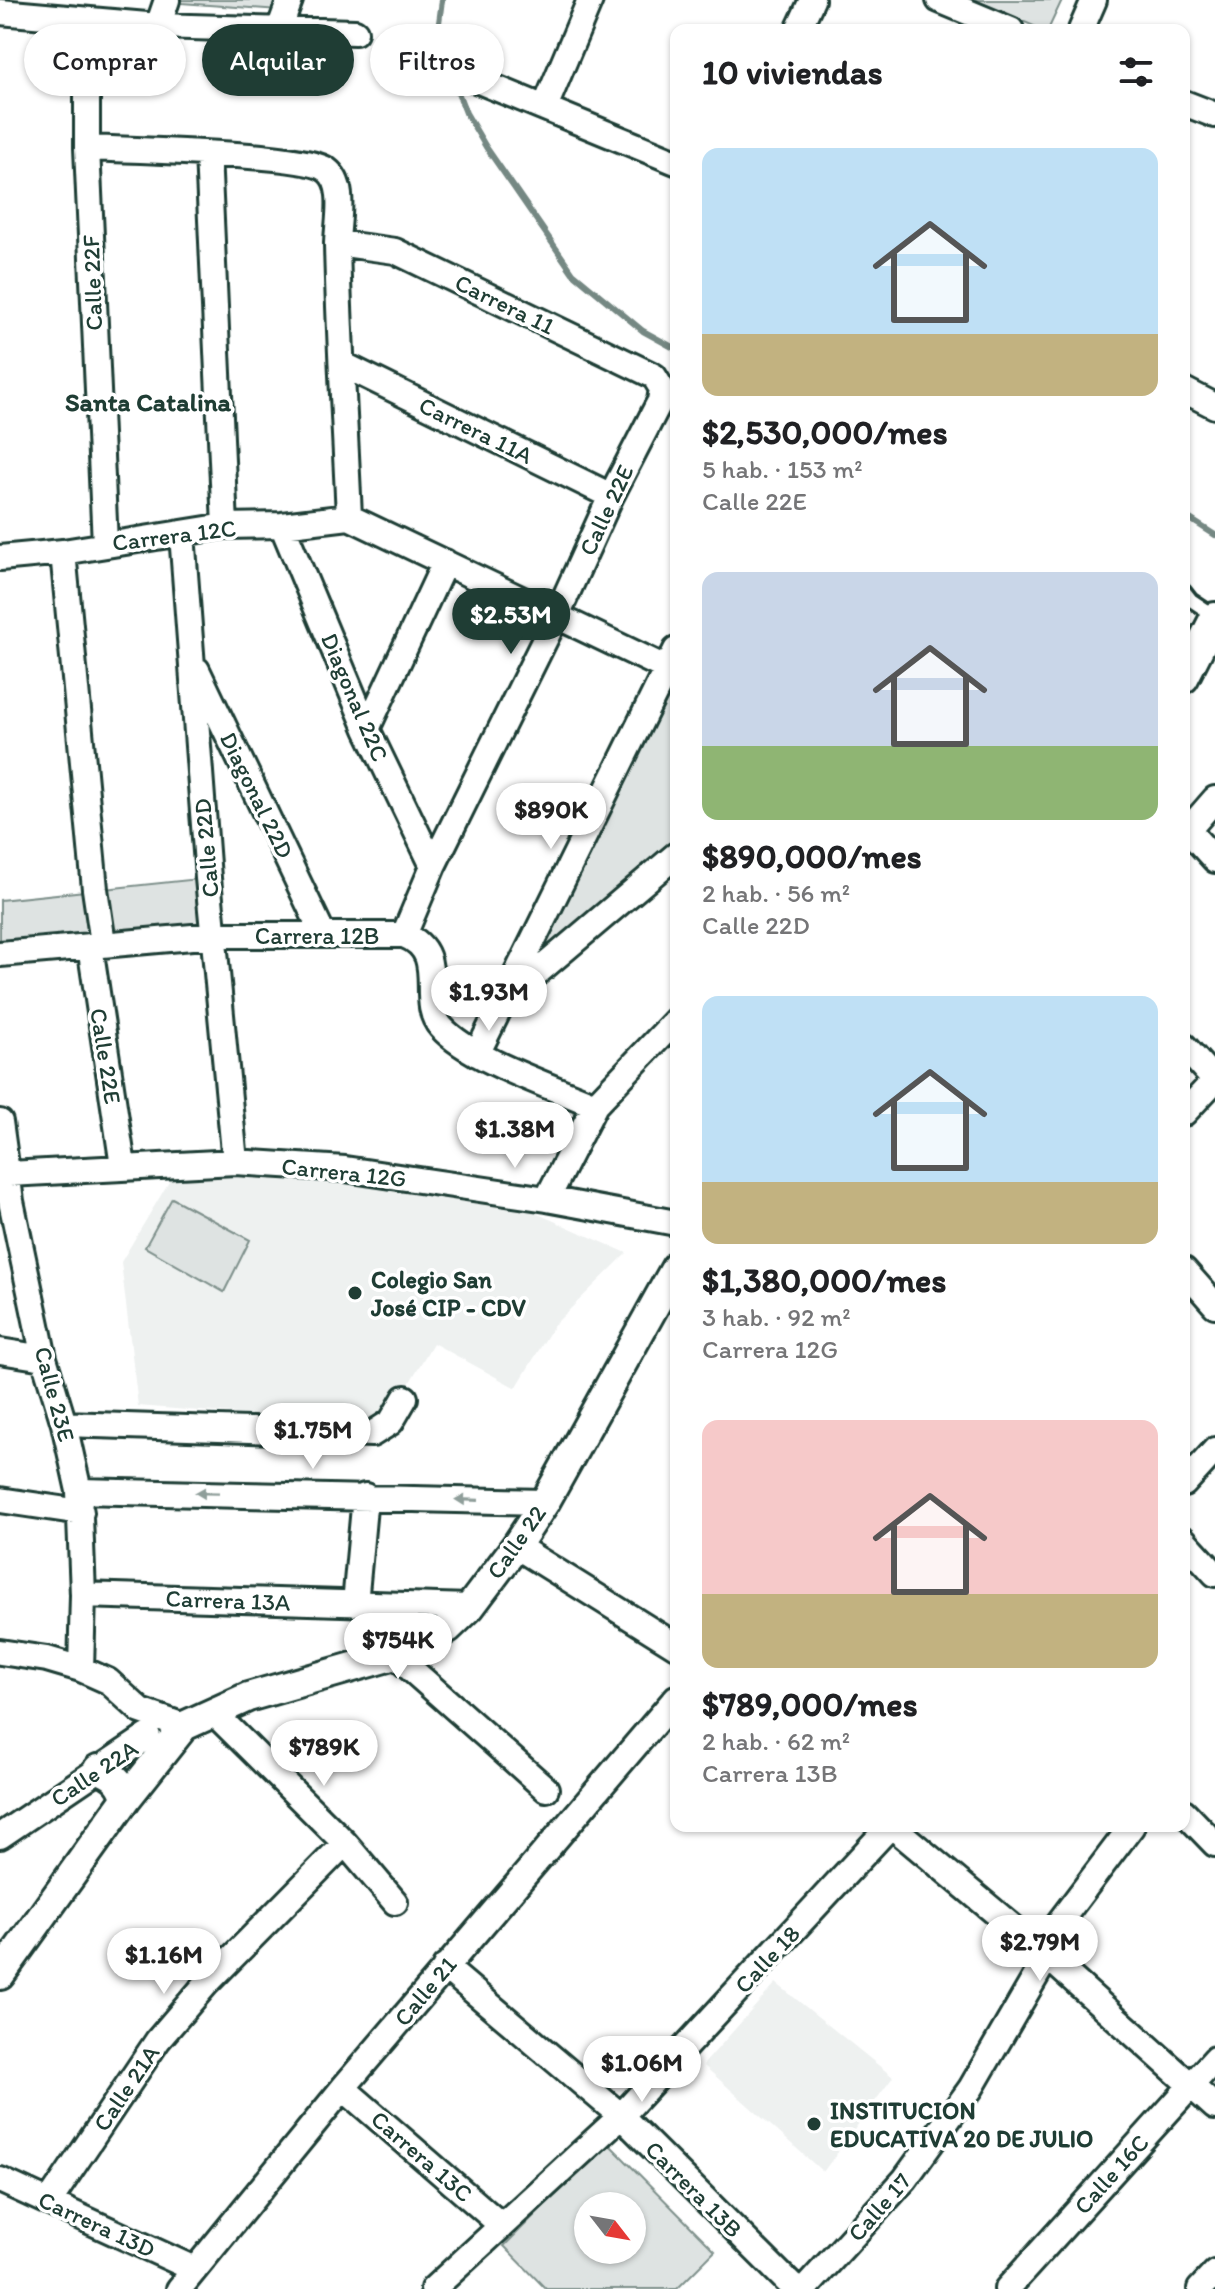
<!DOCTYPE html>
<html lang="es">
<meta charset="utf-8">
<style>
body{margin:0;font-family:Itim,sans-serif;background:#f6f6f6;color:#202124;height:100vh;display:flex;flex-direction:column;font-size:30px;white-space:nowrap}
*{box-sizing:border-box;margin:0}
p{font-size:26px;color:#757577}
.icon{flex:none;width:44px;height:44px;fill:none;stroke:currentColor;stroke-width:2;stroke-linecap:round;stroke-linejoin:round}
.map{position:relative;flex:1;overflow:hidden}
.sheet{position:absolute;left:670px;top:24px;width:520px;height:1808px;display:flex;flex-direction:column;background:#fff;border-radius:16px;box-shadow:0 2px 6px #0004}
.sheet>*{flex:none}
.top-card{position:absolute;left:24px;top:24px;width:526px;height:72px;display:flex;gap:16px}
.needle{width:52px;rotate:121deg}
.fabs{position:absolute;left:574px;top:2192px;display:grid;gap:16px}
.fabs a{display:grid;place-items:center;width:72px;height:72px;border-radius:50%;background:#fff;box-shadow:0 2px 6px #0004;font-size:40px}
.price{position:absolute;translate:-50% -68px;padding:0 18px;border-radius:28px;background:#fff;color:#222;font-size:26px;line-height:52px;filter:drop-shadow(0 2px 4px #0008)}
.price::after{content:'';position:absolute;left:50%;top:48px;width:24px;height:18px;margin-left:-12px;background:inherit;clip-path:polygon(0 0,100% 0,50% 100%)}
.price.selected{background:#1f3d34;color:#fff}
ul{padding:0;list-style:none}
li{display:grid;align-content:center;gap:16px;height:424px;padding:0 32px}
li span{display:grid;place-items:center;height:248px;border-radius:16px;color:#555}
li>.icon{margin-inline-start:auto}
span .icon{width:144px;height:144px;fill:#fffc;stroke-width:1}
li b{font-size:34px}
h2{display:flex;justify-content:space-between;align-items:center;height:96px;padding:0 32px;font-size:34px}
.tag{padding:0 28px;border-radius:36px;background:#fff;box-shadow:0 2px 6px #0004;font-size:28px;line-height:72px}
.tag.selected{background:#1f3d34;color:#fff}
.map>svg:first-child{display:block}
.built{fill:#eef1f0}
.green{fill:#dee3e2;stroke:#7e908b;stroke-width:2;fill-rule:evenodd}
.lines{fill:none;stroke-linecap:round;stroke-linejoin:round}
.stream{stroke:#758883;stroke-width:6}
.service-casing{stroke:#1f3d34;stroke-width:18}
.minor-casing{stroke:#1f3d34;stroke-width:30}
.tertiary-casing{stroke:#1f3d34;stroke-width:34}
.service{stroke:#fff;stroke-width:12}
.minor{stroke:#fff;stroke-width:24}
.tertiary{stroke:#fff;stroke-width:28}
.oneway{fill:#8f9e9a}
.poi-dot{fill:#1f3d34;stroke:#fff;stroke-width:3}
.labels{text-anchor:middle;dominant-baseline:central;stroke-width:7;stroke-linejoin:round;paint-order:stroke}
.street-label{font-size:24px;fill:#1f3d34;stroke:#fff}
.poi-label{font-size:24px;font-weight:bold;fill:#1f3d34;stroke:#fff;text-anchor:start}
.neighbourhood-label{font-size:26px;font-weight:bold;fill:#1f3d34;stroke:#fff}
</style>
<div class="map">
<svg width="1215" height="2289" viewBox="0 0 1215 2289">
<rect width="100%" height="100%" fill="#fff"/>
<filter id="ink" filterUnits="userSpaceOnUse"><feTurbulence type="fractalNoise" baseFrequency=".0125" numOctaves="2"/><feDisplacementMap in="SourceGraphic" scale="16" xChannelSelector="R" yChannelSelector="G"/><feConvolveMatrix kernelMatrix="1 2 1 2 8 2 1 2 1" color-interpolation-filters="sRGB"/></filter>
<g filter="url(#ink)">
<path class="built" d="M176,1170H271L499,1197L627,1253L554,1325L516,1388L433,1343L384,1426L138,1406L121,1262Z
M776,1983L893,2077L823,2172L703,2065Z"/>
<path class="green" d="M177,0H303L294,11L181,3Z
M974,0H1062L1048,30H1043Z
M676,673V855L505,999Z
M208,878L215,935L0,954V900Z
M172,1198L250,1240L224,1292L145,1247Z
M607,2142L715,2251L677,2289H546L504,2246ZM588,2206H632V2250H588Z"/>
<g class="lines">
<path class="stream" d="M442,0L437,38L466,113L486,147L573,273L643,331L676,349
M1184,515L1215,535"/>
<defs>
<path id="service" d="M1184,591L1191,600L1215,616"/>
<path id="minor" d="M939,0L1011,30
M0,12L158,26L355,32
M87,22V148L105,544
M158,26L167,0
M279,30L290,0
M798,30L812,0
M1081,30L1094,0
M469,77L676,162
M1184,103L1215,115
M545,107L590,0
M87,148C125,150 306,153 327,170C347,185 337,222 337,245C339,335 345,426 349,517
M208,154L225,526
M337,243L395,251L654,376L662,389L660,401L611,496L557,615L433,866L404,935
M342,364L611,496
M1184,390L1215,406
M349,517L676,673
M282,525L367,729L433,866
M182,534L208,878L235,1162
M63,552L95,889L103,943
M0,558L63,552L225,526L282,525L349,517
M197,670L323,934
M367,729L445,562
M1184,826L1215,860
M1188,830L1215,799
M90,946L123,1166
M0,954L215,935H404C450,953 417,1001 441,1027C469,1059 553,1087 595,1105
M513,993L676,855
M1184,1046L1215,1081
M477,1054L676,650
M1184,1113L1215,1080
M0,1122L11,1201L44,1358L64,1424L79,1491L83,1595L81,1669
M9,1174L235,1162L345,1169L547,1199L676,1223
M547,1199L595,1105L676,1020
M1184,1270L1215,1305
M0,1351L44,1358
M64,1424L372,1434L391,1422L405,1398
M1184,1484L1215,1450
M79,1491L545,1502
M0,1500L81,1512
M1184,1540L1215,1574
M516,1546L676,1646
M83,1595L470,1607
M355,1604L365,1496
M0,1652L47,1659L81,1669L108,1681L141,1711L184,1726
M395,1655L546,1789
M213,1712L345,1843L395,1902
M1184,1812L1215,1844
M892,1826L1039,1949L1215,2107
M0,1836L148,1736
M1039,1949L1132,1826
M445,1967L621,2116L795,2289
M343,2088L501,2225
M0,2180L194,2269
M49,2202L158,2040L206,1984L345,1843
M179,2289L343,2088L676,1698
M433,2289L621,2116L890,1826
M805,2289L905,2179L971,2088L1047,1957
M1007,2289L1215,2059
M1200,2289L1215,2273"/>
<path id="tertiary" d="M1184,678L1215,617
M98,1769C114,1774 123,1783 126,1799
M0,1975L126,1799L184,1726L248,1697L395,1655L426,1642L448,1628L470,1607L516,1546L545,1502L676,1267"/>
</defs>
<use href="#service" class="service-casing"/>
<use href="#minor" class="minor-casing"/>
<use href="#tertiary" class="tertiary-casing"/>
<use href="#service" class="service"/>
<use href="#minor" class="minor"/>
<use href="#tertiary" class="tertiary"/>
</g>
<defs><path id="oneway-solid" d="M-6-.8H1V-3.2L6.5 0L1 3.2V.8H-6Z" transform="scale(2)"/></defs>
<g class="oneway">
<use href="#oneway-solid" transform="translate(207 1493) rotate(-179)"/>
<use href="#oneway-solid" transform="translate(467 1500) rotate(-178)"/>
</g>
</g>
<g class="poi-dot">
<circle cx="355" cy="1293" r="8"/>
<circle cx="814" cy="2124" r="8"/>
</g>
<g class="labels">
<g class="street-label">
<text transform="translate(92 283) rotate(-92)">Calle 22F</text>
<text transform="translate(505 304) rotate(26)">Carrera 11</text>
<text transform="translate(476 430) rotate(26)">Carrera 11A</text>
<text transform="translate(606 510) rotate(-65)">Calle 22E</text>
<text transform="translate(174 535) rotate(-7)">Carrera 12C</text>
<text transform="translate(355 697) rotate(67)">Diagonal 22C</text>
<text transform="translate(257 795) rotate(64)">Diagonal 22D</text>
<text transform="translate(206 848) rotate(-95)">Calle 22D</text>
<text x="317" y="935">Carrera 12B</text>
<text transform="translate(106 1056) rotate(81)">Calle 22E</text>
<text transform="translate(344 1172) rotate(6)">Carrera 12G</text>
<text transform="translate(55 1394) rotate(75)">Calle 23E</text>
<text transform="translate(516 1542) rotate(-55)">Calle 22</text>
<text transform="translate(228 1600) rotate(2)">Carrera 13A</text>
<text transform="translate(94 1773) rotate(-34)">Calle 22A</text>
<text transform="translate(767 1959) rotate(-47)">Calle 18</text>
<text transform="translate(425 1991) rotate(-50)">Calle 21</text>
<text transform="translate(126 2088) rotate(-56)">Calle 21A</text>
<text transform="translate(422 2156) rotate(41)">Carrera 13C</text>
<text transform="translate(1111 2174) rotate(-48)">Calle 16C</text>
<text transform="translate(694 2189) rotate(45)">Carrera 13B</text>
<text transform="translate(879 2207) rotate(-49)">Calle 17</text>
<text transform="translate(97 2224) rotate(25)">Carrera 13D</text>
</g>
<g class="poi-label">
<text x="371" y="1279">Colegio San<tspan x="371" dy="28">José CIP - CDV</tspan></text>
<text x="830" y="2110">INSTITUCION<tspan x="830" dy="28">EDUCATIVA 20 DE JULIO</tspan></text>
</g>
<g class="neighbourhood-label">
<text x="148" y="402">Santa Catalina</text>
</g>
</g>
</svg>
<div class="fabs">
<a><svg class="needle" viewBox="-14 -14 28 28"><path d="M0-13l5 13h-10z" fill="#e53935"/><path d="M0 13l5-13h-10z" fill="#757577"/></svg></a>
</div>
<b class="price selected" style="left:511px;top:656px">$2.53M</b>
<b class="price" style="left:551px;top:851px">$890K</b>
<b class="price" style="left:489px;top:1033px">$1.93M</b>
<b class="price" style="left:515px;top:1170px">$1.38M</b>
<b class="price" style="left:313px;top:1471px">$1.75M</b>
<b class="price" style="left:398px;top:1681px">$754K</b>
<b class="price" style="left:324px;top:1788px">$789K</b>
<b class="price" style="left:1040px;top:1983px">$2.79M</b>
<b class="price" style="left:164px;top:1996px">$1.16M</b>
<b class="price" style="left:642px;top:2104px">$1.06M</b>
<div class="top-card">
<a class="tag">Comprar</a>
<a class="tag selected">Alquilar</a>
<a class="tag">Filtros</a>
</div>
<section class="sheet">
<h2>10 viviendas<svg class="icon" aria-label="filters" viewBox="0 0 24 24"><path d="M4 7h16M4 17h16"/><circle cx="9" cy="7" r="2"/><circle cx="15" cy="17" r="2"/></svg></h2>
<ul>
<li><span style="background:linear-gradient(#bfe0f5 75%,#c2b280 0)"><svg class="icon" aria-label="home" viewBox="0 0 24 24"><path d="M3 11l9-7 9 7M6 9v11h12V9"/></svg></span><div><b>$2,530,000/mes</b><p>5 hab. · 153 m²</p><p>Calle 22E</p></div></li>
<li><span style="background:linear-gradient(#c9d6e8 70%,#8fb573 0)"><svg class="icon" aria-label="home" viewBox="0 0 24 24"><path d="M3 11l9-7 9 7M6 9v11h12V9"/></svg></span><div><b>$890,000/mes</b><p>2 hab. · 56 m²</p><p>Calle 22D</p></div></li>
<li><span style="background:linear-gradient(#bfe0f5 75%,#c2b280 0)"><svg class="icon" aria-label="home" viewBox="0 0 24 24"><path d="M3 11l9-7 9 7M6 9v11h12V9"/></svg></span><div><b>$1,380,000/mes</b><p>3 hab. · 92 m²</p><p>Carrera 12G</p></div></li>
<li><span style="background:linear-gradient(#f6c9c9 70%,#c2b280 0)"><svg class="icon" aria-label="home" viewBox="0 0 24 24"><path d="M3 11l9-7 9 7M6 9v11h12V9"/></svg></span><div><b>$789,000/mes</b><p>2 hab. · 62 m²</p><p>Carrera 13B</p></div></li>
</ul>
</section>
</div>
